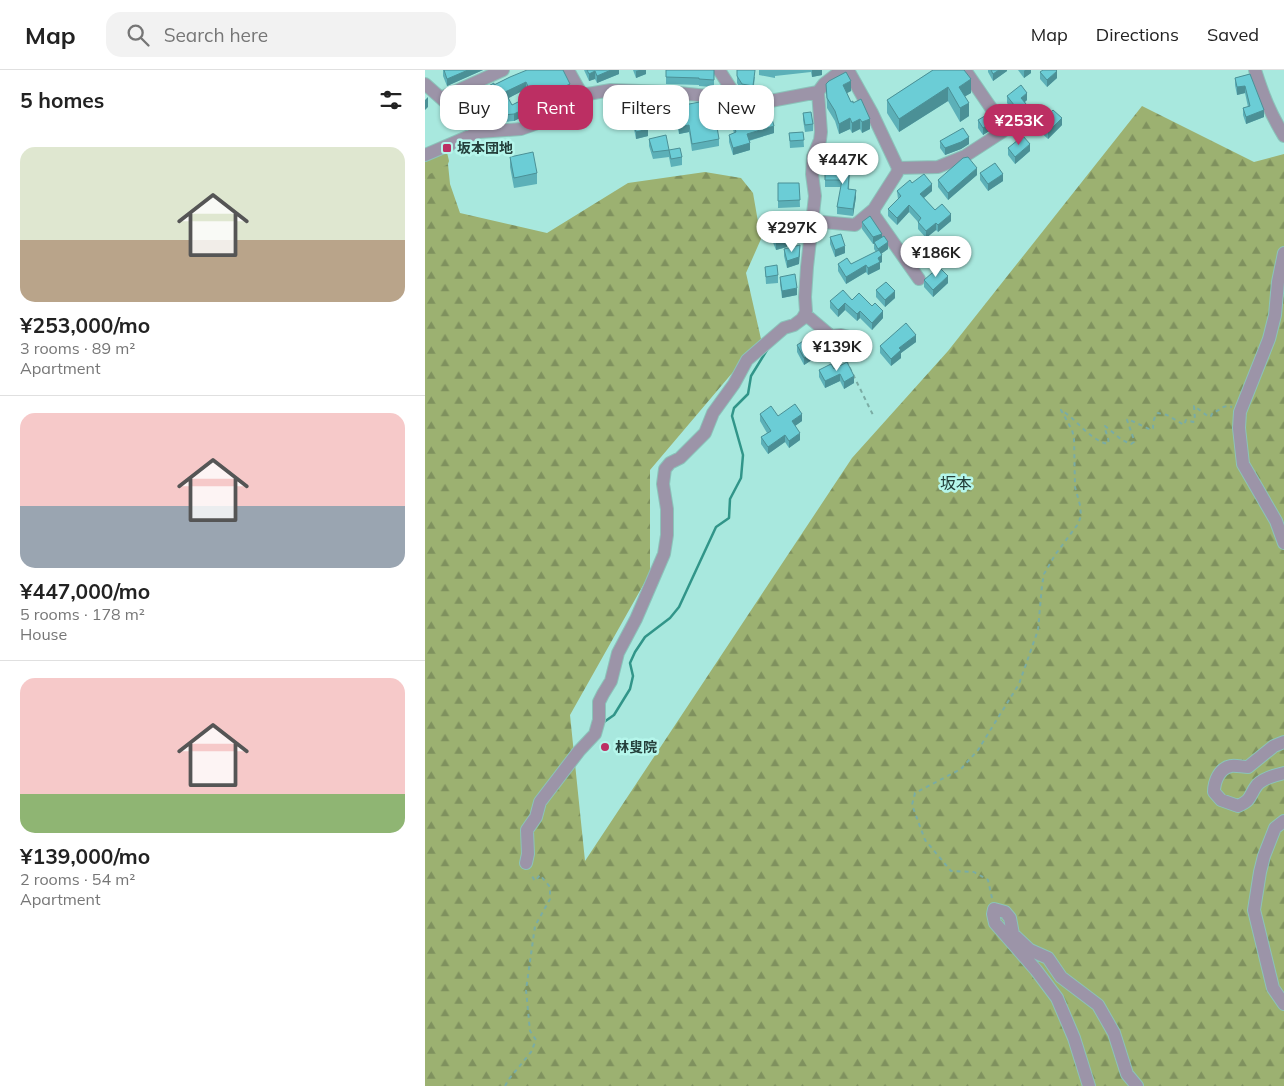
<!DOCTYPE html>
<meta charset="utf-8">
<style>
body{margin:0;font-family:Mulish,"Noto Sans JP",sans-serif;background:#f2f2f2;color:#222;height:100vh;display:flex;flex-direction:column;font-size:19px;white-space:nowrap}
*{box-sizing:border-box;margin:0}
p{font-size:16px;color:#767676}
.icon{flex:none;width:28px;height:28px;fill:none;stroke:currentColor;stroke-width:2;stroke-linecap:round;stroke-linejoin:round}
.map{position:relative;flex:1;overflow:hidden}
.panel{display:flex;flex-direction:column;background:#fff;width:425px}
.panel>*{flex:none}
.banner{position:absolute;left:15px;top:15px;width:475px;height:45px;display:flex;gap:10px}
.price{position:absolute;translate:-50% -42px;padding:0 11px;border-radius:18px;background:#fff;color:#222;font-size:16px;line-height:32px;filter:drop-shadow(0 1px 2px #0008)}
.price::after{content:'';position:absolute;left:50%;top:30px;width:15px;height:11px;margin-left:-8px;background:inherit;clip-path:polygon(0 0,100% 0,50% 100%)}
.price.current{background:#bc2f63;color:#fff}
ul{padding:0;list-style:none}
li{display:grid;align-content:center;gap:10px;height:265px;padding:0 20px}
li+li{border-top:1px solid #e0e0e0}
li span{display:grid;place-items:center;height:155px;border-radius:15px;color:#555}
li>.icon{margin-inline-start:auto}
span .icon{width:90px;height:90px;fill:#fffc;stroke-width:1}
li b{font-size:21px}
h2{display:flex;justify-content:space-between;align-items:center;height:60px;padding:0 20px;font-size:21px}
.tag{padding:0 18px;border-radius:15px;background:#fff;box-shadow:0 1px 4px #0004;font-size:18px;line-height:45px}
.tag.current{background:#bc2f63;color:#fff}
header{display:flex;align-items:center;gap:30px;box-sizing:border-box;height:70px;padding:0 25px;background:#fff;border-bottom:1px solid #e0e0e0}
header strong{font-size:24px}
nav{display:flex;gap:28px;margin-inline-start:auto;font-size:18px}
.search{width:350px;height:45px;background:#f2f2f2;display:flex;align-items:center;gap:12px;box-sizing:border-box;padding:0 18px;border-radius:15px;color:#767676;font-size:19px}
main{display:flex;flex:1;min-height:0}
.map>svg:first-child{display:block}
.grass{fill:#9cb171}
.forest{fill:url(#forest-firs)}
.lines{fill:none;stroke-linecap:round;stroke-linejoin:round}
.stream{stroke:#319589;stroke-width:2.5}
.minor-casing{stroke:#8bc3ba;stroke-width:14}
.path{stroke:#7aaca4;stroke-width:2;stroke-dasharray:4 4;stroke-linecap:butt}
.minor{stroke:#9c94a8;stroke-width:12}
.wall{fill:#5cb0b8;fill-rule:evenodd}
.shaded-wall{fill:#4b9096}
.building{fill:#6bcdd6;stroke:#4b9096;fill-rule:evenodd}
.poi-dot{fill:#bc2f63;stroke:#b5f6eb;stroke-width:2}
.labels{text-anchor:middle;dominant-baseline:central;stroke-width:5;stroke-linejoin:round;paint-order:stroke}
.poi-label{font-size:14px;font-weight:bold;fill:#243e3a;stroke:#b5f6eb;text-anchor:start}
.quarter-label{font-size:16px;fill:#243e3a;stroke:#b5f6eb}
</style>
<header>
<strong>Map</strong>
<div class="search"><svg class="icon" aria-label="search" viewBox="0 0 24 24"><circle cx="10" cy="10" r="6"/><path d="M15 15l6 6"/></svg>Search here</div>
<nav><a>Map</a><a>Directions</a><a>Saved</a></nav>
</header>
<main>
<section class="panel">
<h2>5 homes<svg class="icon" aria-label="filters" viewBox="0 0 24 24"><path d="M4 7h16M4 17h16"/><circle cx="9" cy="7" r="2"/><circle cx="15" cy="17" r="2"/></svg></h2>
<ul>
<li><span style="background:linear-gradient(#dfe7d0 60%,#b9a48a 0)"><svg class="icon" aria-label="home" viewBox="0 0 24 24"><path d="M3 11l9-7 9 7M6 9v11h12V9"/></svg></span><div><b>¥253,000/mo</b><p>3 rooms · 89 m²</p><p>Apartment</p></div></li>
<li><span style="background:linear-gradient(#f6c9c9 60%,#9aa5b1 0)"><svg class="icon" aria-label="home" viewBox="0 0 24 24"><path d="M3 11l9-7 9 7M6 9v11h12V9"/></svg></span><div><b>¥447,000/mo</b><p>5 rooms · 178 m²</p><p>House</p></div></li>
<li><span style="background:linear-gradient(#f6c9c9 75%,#8fb573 0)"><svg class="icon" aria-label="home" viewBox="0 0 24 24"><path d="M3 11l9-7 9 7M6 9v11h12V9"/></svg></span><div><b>¥139,000/mo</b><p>2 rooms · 54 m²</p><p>Apartment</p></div></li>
</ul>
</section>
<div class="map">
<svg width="859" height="1016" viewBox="0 0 859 1016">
<defs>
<pattern id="forest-firs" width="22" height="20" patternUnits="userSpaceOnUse" patternTransform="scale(1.25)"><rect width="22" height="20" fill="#9cb171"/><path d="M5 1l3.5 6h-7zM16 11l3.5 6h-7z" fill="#7f915e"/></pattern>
</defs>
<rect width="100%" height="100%" fill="#a8e8de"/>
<path class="grass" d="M21,78L24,91L23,94L0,110V91Z"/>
<path class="forest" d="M717,36L829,92L859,84V1016H0V110L3,105L23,94L25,114L35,143L122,163L203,113L280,102L316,108L328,123L336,169L321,203L336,269L225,400V503L145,645L160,791L427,388L523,281Z"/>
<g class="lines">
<path class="stream" d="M179,652L189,645L205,619L208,606L205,593L210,582L220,567L245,548L254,537L291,457L304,448L305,429L316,408L318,385L307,346L309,338L323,324L326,306L342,280"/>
<defs>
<path id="minor" d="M143,0L157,25
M294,0L312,28
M423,0L447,43L473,98L472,103L449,139V145L494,209
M830,0C838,25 845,43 859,66
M0,14L54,62L96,59L110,54L157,25L186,20L244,22L340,32L393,22
M16,28L78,0
M0,85L54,62
M473,98L513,97L540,86L577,62V54L540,0
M387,151L430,155L449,139
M859,183L853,212L850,245L844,269L815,342L814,358L818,394L851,451L859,473
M380,244L406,266L416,265L436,270
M859,672L849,676L823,697C818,697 810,695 806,696C794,698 789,712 789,722L796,730L813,736C828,729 823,727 832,715C838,708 850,705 859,703
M859,751L850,758L839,786L835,802L829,840L848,918L859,934
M101,793L103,784L102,760L111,747L115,732L154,681L170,664L174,650V632L178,624L186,611L193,583L211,549L239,484L242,465V439L238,414L240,399L245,393L255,388L280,363L288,343L309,314L322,290L359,258L369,255L377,249L380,244L381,241L380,227L382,197L390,126L387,104L388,87L395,70L396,62L393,22L399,14L417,0
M664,1016L649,968L632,928L611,900L570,853L568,844L569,839L580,842L585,848L588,864L605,880L623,888L636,907L673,935L689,963L702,1004L712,1016"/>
</defs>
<use href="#minor" class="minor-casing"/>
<path class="path" d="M414,276L448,345
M567,828L563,810L549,802L526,801L500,770L487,735L490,723L536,699L553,680L594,614L613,560L617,515L619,504L630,485L653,454L656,446L655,435L650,417L649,368L647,360L636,340C652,349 664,370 683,374C685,368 679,361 680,356L697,370L706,374L709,372V370L702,350L703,349L726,360L728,358C728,353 729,346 733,343L742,345L759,355L761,350L768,352L770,351L769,336L784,347L786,346L788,342C797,341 796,334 807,337
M80,1016L84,1009L106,982L111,970L105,961L101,920L110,856L125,829V817L115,805L110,811L105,803"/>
<use href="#minor" class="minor"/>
</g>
<path class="wall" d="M18,0H58L22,16L18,6Z
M159,0H194V4L172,13L170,9L164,11Z
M208,0H221V4L211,8Z
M241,0H289V17L274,16V15L241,14Z
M334,0H397V5L387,7L386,2L350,6V8L334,5Z
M508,0L546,23L540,26L544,46L535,52L523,31L474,62L462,43V30Z
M563,0H582V1L568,11L563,2Z
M593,0H606V3L599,8Z
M615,2L632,8L622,17L615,9Z
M825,4L839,47L821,54L818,45V38L823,37L820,23L812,25L810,15V8Z
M312,6L330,7L328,23L317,21L312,13Z
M85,7L145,21L135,26V29L128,34L107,43V46L96,50L95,48L89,51L79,52L78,51L75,52L61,53L53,39L45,43L41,35V28ZM101,19L104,26L87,35L83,28Z
M401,14L426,21L422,23L426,32L445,59L437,63L435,59L427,63L425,59L414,64L410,51L402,38Z
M582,26L602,30L600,32L612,54L604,61L582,33Z
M238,28L254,36L293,44V52H291L294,69V76L267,81L264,62L254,64L250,45L241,47L238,35Z
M378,43L388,54V61L380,62L378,50Z
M306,45L323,51L349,63L324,71L325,80L308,85L304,72V65L309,63L306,53Z
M208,47L223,66L211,69L208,54Z
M553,50L569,58L558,65L553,58Z
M614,54L637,55L623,69L614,61Z
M378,62L379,77L365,78L364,63Z
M224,69L244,80V87L228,89L224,76Z
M515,71L544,74L536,79L520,85L515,78Z
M583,78L605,81L590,94L583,85Z
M244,80L257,87V95L246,97L244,87Z
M85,87L112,103V114L89,118L85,97Z
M419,97L425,99L424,119L431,127L428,146L412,144V137L416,117H400V99H414Z
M555,103L578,111L563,121L555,110Z
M552,105L523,130L513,117V110Z
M353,113H374L375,137L353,138Z
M487,113L507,121L499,128L510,140L526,151L513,162L511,160L501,168L493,159V152L484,142L472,155L463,146V139L473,129L472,121Z
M437,152L457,167L463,179L456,184L457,192L455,193V199L443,205L441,202L421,214L413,201V194H426L451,182L449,179V173L448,174L437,159Z
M347,163L362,177L351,180L347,170Z
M405,167L420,183L410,187L405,174Z
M359,179L375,182L374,194L362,198L359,186Z
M340,197L353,205V213L341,214Z
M355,207L372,225L357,228L355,214Z
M499,210L523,213L508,227L499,217Z
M451,220L470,228L460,237L451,227Z
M427,230L458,248L447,260L435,248L432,251L420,240L413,247L405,238V231Z
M468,264L491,272L476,283V288L466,296L455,283V276L468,265Z
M372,275L390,288L379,295L372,282Z
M409,299L429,313L419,319L415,311L400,318L394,307V300Z
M335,344L377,351L370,356L375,370L364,378L360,372L343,384L336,374V367L342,363L335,351Z"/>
<path class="shaded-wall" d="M43,0H58L22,16V9Z
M186,0H194V4L172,13V6Z
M214,0H221V4L211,8V1Z
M387,0H397V5L387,7Z
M574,0H582V1L568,11V4Z
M600,0H606V3L599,8V1Z
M170,1V9L164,11V4Z
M632,1V8L622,17V10Z
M546,9V23L534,30V17Z
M426,11V21L418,25V15Z
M101,12V19L80,30V22Z
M145,14V21L135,26V29L128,34L107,43V46L96,50V43L134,19Z
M820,16V23L812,25V17Z
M523,17V31L474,62V49Z
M602,23V30L596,35V28Z
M3,27V37L0,40V30Z
M53,32V39L45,43V36Z
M544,33V46L535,52V38Z
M250,38V45L241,47V40Z
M839,40V47L821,54V47Z
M95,41V48L89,51V44Z
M78,44V51L75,52V45Z
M612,47V54L604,61V54Z
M425,48V59L414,64V54Z
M637,48V55L623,69V62Z
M435,49V59L427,63V53Z
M445,49V59L437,63V52Z
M569,51V58L558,65V58Z
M264,55V62L254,64V57Z
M349,56V63L322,71V64Z
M223,59V66L211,69V62Z
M544,67V74L536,79L520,85V78Z
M325,73V80L308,85V78Z
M605,74V81L590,94V87Z
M552,98V105L523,130V123Z
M578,104V111L563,121V114Z
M507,114V121L495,131V124Z
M431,120V127L428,146V139Z
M484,135V142L472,155V148Z
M526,144V151L513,162V155Z
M511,153V160L501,168V161Z
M457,164V171L448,174V167Z
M362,170V177L351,180V173Z
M463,172V179L453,186V179Z
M375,175L374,194L362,198V191Z
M420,176V183L410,187V180Z
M457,185V192L455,193V199L443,205V198L453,188Z
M441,195V202L421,214V207Z
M523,206V213L508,227V220Z
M372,218V225L357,228V221Z
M470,221V228L460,237V230Z
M420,233V240L413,247V240Z
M435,241V248L432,251V244Z
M458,241V248L447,260V253Z
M491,265V272L476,283V288L466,296V289L474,278Z
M390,281V288L379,295V288Z
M415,304V311L400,318V311Z
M429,306V313L419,319V312Z
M377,344V351L367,358V351Z
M375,363V370L364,378V371Z
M360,365V372L343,384V377Z"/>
<path class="building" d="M19,0H43L22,9Z
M102,0H138L145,14L134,19L135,22L128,27L106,37L107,38L96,43L95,41L89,44L79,45L78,44L75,45L61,46L53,32L45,36L41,28L69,13V15L85,7ZM101,12L107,25L87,35L80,22Z
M162,0H186L172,6L170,1L164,4Z
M241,0H289V10L274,9V8L241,7Z
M312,0H330L328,16L317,14L312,6Z
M508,0H539L546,9L534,17L544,33L535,38L523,17L474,49L462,30Z
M566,0H574L568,4Z
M618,0H631L632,1L622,10L615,2Z
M421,2L426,11L418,15L426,32L428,31V33L436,29L445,49L437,52L435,49L427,53L425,48L414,54L410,41L402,28L401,14L404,11Z
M825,4L839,40L821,47L818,38L825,36L820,16L812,17L810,8Z
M596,15L602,23L596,28L612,47L604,54L582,26Z
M251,25L254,36L290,29L293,44L290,45L294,69L267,74L264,55L254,57L250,38L241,40L238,28Z
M628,40L637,48L623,62L614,54Z
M320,41L323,51L346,45L349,56L322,64L325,73L308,78L304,65L311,62L306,45Z
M386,42L388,54L380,55L378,43Z
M565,43L569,51L558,58L553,50Z
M220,44L223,59L211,62L208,47Z
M538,58L544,67L536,72L520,78L515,71Z
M378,62L379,70L365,71L364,63Z
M241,65L244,80L228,82L224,69Z
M598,66L605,74L590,87L583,78Z
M255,78L257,87L246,89L244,80Z
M108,82L112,103L89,108L85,87Z
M543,87L552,98L523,123L513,110L538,88Z
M420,91L425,92L423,119L431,120L428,139L412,137L417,110H400V99H414V97H419Z
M570,93L578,104L563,114L555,103Z
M499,104L507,114L495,124L510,140L517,134L526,144L513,155L511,153L501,161L493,152L496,148L484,135L472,148L463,139L476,126L472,121L485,110L487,113Z
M353,113H374L375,130L353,131Z
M445,146L457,164L448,167L437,152Z
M359,159L362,170L351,173L347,163Z
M416,164L420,176L410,180L405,167Z
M459,166L463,172L453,179L449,172Z
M375,175L374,187L362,191L359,179Z
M454,180L457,185L453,188L455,192L443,198L441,195L421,207L413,194L422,188L426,194Z
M352,195L353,205L341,207L340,197Z
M514,197L523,206L508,220L499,210Z
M370,204L372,218L357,221L355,207Z
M461,212L470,221L460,230L451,220Z
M418,220L427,230L434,223L447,236L450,233L458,241L447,253L435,241L432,244L420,233L413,240L405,231Z
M481,253L491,265L474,278L476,280L466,289L455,276Z
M383,268L390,281L379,288L372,275Z
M422,292L429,306L419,312L415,304L400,311L394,300L406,294L409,299Z
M370,334L377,344L367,351L375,363L364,371L360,365L343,377L336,367L346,361L335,344L346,336L353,346Z"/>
<g class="poi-dot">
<rect x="17" y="73" width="10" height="10" rx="2.5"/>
<circle cx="180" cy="677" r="5"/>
</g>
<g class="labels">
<g class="poi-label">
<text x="32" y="78">坂本団地</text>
<text x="190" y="677">林叟院</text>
</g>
<g class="quarter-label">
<text x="531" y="413">坂本</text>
</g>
</g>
</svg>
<b class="price current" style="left:594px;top:76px">¥253K</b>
<b class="price" style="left:418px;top:115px">¥447K</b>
<b class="price" style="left:367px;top:183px">¥297K</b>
<b class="price" style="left:511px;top:208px">¥186K</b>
<b class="price" style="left:412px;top:302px">¥139K</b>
<div class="banner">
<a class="tag">Buy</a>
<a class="tag current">Rent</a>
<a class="tag">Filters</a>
<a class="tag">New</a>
</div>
</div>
</main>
